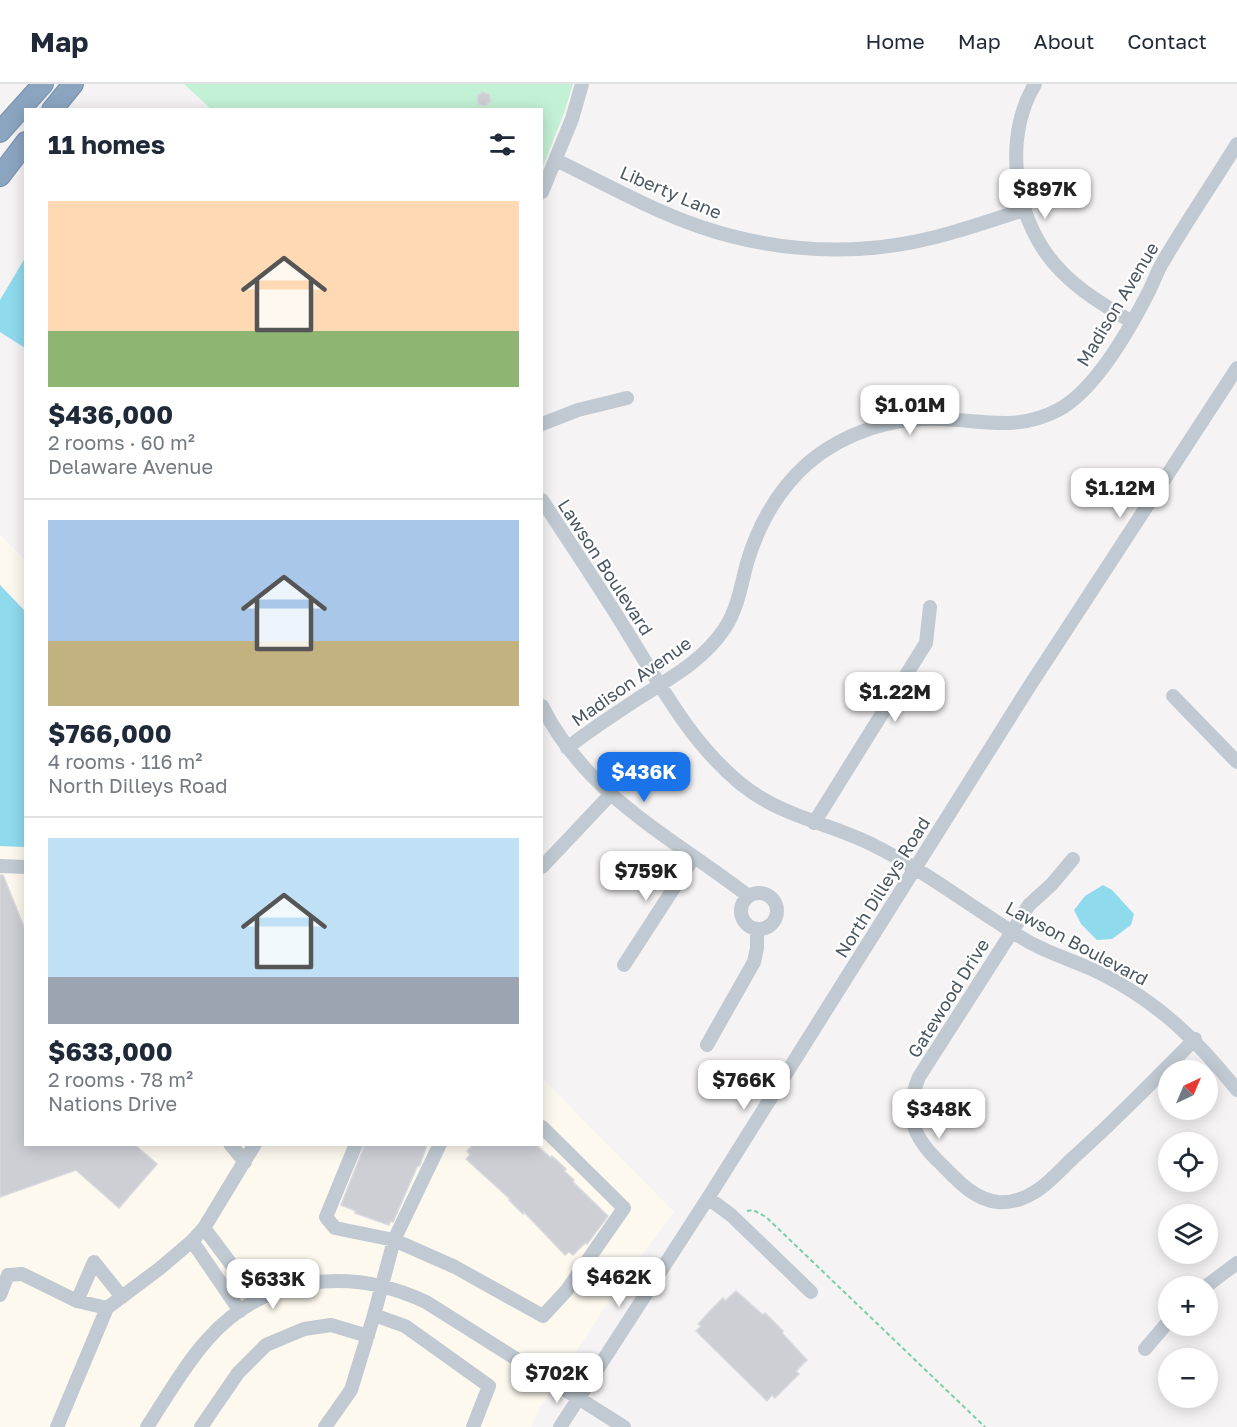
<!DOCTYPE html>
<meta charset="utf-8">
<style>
body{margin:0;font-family:"Golos Text",sans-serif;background:#f2f2f3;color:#1f2937;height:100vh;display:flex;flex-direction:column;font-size:22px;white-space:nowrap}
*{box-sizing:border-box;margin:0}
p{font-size:20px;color:#747a83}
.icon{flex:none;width:33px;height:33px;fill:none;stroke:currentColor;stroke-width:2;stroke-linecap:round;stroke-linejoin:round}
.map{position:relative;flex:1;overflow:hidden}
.sheet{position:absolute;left:24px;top:24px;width:519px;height:1038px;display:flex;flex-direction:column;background:#fff;border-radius:0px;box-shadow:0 3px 15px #0003}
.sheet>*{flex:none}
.needle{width:39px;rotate:44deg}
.fabs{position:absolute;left:1158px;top:976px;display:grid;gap:12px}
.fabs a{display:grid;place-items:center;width:60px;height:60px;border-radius:50%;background:#fff;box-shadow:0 3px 15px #0003;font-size:30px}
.price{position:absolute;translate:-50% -51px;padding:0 14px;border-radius:12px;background:#fff;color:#222;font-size:20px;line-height:39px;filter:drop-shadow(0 2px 3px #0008)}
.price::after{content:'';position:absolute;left:50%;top:36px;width:18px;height:14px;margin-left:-9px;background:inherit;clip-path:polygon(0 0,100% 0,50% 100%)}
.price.current{background:#1a73e8;color:#fff}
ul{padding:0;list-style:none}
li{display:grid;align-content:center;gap:12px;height:318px;padding:0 24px}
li+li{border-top:2px solid #e0e1e3}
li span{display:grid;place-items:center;height:186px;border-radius:0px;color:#555}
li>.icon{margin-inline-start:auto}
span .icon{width:108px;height:108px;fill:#fffc;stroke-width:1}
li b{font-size:26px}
h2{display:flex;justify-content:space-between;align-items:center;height:72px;padding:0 24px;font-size:26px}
header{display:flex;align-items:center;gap:36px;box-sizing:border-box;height:84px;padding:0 30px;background:#fff;border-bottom:2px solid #e0e1e3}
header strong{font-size:28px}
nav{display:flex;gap:33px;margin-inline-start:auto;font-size:21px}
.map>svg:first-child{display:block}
.commercial{fill:#fdf9ef}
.green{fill:#c3f1d5}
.water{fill:#90daee}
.building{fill:#cdcfd5;stroke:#d7d9de;stroke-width:1.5}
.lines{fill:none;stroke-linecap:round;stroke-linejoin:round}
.highway-casing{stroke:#7690ad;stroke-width:22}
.path{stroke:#7ad0a6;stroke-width:2;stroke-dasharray:4.5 3;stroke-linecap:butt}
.minor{stroke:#c1cad2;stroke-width:14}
.highway{stroke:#8ba5c1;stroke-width:20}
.labels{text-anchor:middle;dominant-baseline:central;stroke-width:4.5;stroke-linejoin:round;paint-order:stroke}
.street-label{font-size:18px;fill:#4a5661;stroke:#fff}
</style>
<header>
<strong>Map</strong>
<nav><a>Home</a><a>Map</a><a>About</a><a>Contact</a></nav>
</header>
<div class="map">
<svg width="1237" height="1343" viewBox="0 0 1237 1343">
<rect width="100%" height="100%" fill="#f5f3f3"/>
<path class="commercial" d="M0,451L26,477V1060H542V994L674,1128L614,1209L541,1322L531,1343H0Z"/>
<path class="green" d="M184,0H573L564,29L542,85V26L211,25Z"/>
<path class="water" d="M25,174V264L0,248V216Z
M0,501L25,527V763L0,762Z
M1103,801L1112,806L1134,830L1131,841L1112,855L1097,856L1081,840L1074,826L1085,812Z"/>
<path class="building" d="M482,8L489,10L491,17L485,22L478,20L477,13Z
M0,791H3L26,848V1060H134L157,1080L119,1124L76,1086L0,1113Z
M365,1060H427L420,1081L417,1083L393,1138L390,1137L389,1141L355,1129L356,1127L341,1121Z
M474,1060H535L551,1074L552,1072L566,1085L564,1087L574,1096L573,1098L608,1132L587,1160L585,1159L573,1171L569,1168L565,1171L524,1128L523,1130L509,1116L510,1115L466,1075L470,1071L467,1067Z
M736,1207L763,1231L765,1229L783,1247L782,1249L807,1276L796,1287L799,1290L775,1314L772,1311L767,1317L696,1247L701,1242L698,1240L710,1227L723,1214L725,1217Z"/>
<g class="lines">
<defs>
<path id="highway" d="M52,26L73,0
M0,48L43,0
M0,92L26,58"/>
</defs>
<use href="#highway" class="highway-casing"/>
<path class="path" d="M747,1127L753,1126L766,1133L985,1343"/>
<path class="minor" d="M1035,0C1001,56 1015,141 1061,187C1081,208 1107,223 1132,238
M556,76C603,99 651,126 701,143C762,164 832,171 896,161C939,155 982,139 1024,126
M542,108L572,35L582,0
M542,340L578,326L627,314
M542,416C571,461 601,505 629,551C662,604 692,660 741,700C783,734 828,738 873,761C928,788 976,827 1029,858C1052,871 1079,878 1102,890C1159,919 1198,957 1237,1006
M1173,612L1237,678
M542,622C587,712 670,752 747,811
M567,664C590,646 615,630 639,614C671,594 704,576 725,544C738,524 741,501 747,479C758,442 778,406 807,380C844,348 895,332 943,335C985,337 1018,347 1058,326C1094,307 1128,248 1147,211C1153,200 1157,187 1164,176C1187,137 1213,99 1237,60
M814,739L926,559L930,523
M1073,775L1052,800L1029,821L919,993C905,1026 910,1049 936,1075C954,1092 971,1115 998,1118C1010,1119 1023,1115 1033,1109C1048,1101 1061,1085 1074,1073C1116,1036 1155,995 1195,955
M0,782L26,783
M542,783L610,711
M741 827a18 18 0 1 1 36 0a18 18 0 1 1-36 0Z
M624,881L694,773
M707,961L754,878L757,864V846
M230,1060L245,1078
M356,1060L326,1133L335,1144L394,1156L455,1183L543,1232L567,1206L624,1124L542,1043
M708,1114L731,1131L811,1208
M204,1144L258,1216
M192,1157L240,1227
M1205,1203L1237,1179
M0,1211L8,1191L22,1190L77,1217L107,1224L159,1185L192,1157L204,1144L255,1060
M77,1217L94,1178L122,1213
M374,1231L405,1242L489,1302L473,1343
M1145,1265L1168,1238
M57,1343L107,1224
M147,1343C166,1314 184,1282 207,1256C264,1191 350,1182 426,1218L624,1343
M201,1343L238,1289L266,1261L304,1245L331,1241L368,1252
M325,1343L351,1306L374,1231L394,1156L440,1060
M560,1343L708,1114L1029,603L1237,284"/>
<use href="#highway" class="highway"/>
</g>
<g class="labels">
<g class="street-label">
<text transform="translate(671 108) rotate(23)">Liberty Lane</text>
<text transform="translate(1117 220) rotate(-59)">Madison Avenue</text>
<text transform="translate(606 483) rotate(57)">Lawson Boulevard</text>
<text transform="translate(631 597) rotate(-35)">Madison Avenue</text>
<text transform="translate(882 803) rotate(-58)">North Dilleys Road</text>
<text transform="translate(1077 859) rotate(28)">Lawson Boulevard</text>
<text transform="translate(948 914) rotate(-58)">Gatewood Drive</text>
</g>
</g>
</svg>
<div class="fabs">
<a><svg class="needle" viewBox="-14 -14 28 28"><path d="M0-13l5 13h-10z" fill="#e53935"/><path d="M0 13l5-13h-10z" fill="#747a83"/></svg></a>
<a><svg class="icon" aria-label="locate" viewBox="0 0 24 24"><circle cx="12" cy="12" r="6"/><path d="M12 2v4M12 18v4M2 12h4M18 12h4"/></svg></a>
<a><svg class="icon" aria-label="layers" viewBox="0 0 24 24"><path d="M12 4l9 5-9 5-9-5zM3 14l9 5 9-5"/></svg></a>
<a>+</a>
<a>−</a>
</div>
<b class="price" style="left:1045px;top:136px">$897K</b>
<b class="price" style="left:910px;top:352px">$1.01M</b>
<b class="price" style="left:1120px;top:435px">$1.12M</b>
<b class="price" style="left:895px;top:639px">$1.22M</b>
<b class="price current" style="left:644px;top:719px">$436K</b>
<b class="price" style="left:646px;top:818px">$759K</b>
<b class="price" style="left:744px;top:1027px">$766K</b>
<b class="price" style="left:939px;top:1056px">$348K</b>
<b class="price" style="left:619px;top:1224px">$462K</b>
<b class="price" style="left:273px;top:1226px">$633K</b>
<b class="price" style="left:557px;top:1320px">$702K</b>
<section class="sheet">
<h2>11 homes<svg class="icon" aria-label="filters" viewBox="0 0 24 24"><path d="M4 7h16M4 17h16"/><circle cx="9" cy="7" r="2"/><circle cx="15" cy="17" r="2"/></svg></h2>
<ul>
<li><span style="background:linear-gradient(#ffd9b3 70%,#8fb573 0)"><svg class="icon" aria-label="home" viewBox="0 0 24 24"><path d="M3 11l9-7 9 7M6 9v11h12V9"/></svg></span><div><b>$436,000</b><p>2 rooms · 60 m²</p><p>Delaware Avenue</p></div></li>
<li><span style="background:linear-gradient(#a9c7e8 65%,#c2b280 0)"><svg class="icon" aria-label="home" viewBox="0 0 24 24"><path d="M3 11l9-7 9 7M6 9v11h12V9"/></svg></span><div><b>$766,000</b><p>4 rooms · 116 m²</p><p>North Dilleys Road</p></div></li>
<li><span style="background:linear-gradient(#bfe0f5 75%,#9aa5b1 0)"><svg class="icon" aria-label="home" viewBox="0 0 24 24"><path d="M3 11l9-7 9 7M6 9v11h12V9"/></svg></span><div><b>$633,000</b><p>2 rooms · 78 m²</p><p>Nations Drive</p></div></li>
</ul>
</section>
</div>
